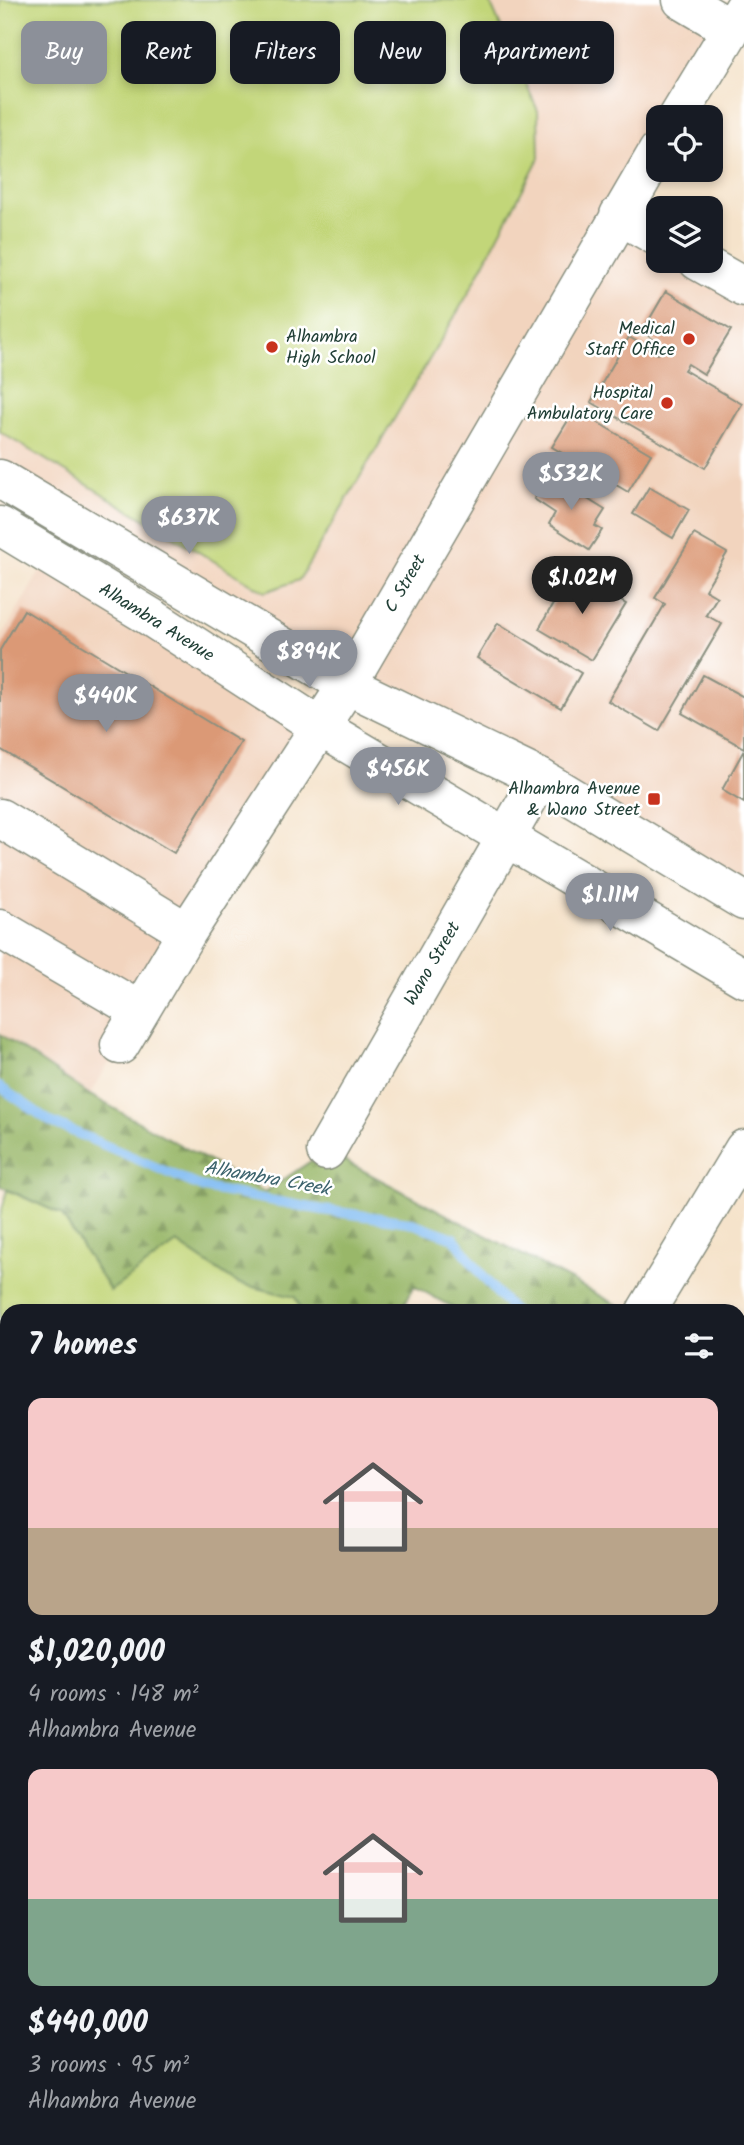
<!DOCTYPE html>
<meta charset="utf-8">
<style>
body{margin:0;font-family:Kalam,sans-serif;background:#242831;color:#f1f3f6;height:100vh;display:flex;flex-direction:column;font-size:26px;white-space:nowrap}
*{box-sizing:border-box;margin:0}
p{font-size:23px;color:#9ea1a6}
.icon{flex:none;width:38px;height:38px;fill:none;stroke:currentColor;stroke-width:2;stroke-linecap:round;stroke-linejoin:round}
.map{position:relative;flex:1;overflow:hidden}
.details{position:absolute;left:0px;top:1304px;width:746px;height:842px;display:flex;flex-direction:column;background:#171b24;border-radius:21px 21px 0 0;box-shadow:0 4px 10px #0003}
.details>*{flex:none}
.top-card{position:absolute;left:21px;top:21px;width:704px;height:63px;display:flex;gap:14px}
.fabs{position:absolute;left:646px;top:105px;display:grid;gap:14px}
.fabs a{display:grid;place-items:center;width:77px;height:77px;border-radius:14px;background:#171b24;box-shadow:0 4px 10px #0003;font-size:35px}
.price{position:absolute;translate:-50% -60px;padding:0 16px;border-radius:24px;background:#8c9099;color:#fff;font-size:23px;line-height:46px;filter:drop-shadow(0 2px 4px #0008)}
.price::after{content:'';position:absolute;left:50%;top:42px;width:21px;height:16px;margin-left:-10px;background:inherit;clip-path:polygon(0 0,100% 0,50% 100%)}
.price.current{background:#222;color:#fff}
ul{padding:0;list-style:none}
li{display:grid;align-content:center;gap:14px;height:371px;padding:0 28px}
li span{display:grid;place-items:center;height:217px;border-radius:14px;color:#555}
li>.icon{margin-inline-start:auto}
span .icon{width:126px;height:126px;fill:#fffc;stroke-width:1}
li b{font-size:30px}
h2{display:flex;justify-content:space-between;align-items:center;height:84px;padding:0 28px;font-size:30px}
.tag{padding:0 24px;border-radius:14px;background:#171b24;box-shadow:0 4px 10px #0003;font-size:24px;line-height:63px}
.tag.current{background:#8c9099;color:#fff}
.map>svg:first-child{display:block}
.built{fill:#f2d4be}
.green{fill:#c2d679;stroke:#708a56;stroke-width:2}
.forest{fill:url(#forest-firs);stroke:#5c7a4e;stroke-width:2}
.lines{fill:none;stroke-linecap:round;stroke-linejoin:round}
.stream{stroke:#80bbf2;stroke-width:10}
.building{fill:#db9976}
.minor-casing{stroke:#8a9080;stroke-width:41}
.major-casing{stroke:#8a9080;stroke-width:41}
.minor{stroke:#fff;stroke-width:38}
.major{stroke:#fff;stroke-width:38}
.poi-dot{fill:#c8321e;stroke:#fff;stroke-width:2.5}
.labels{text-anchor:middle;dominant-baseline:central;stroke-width:5;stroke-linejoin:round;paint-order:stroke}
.poi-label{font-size:18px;fill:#1f3d34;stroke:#fff;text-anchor:end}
.street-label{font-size:18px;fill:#1f3d34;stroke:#fff}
.water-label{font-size:19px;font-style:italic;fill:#3c636d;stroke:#fff}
</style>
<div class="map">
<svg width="744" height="2145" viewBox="0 0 744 2145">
<defs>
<pattern id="forest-firs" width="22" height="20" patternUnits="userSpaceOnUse" patternTransform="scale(1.75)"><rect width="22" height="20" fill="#99b769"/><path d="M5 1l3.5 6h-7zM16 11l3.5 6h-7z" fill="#7c9657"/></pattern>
</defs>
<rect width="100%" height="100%" fill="#fff"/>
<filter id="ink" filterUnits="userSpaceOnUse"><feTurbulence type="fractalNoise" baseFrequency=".0143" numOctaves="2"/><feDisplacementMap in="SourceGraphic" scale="14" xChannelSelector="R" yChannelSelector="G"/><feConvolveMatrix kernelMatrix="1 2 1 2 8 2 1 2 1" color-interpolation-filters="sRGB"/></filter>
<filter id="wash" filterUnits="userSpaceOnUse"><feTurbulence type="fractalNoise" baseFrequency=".00686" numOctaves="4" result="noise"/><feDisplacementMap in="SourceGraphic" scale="28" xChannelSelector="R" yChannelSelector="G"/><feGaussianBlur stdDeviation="1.57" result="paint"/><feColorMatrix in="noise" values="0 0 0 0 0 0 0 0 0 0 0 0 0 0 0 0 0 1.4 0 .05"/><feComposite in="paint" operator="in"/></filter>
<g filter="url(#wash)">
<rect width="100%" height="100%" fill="#f5e3cb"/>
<path class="built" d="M0,0H682L731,29L678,117H658V151L620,215L658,237V261H698L744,287V901L0,479Z
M48,557L320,727L187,932L90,1095L0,1034V640Z"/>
<path class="green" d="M0,0H489L538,111L539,158L468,294L299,580L265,592L0,432Z
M7,1190L61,1214L177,1243L237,1283L295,1297L302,1311H7V1615L2,1624L0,1644V1217Z"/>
<path class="forest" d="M0,1034L90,1095L265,1192L326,1151L629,1311H459L414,1286L401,1311H302L295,1297L237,1283L177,1243L110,1291L61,1214L0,1186Z
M738,1377L744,1380V1661L739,1674Z
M7,1615V1728L0,1727C0,1700 0,1636 7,1615Z
M738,1870L744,1874V2019L739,2024Z
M639,2139V2145H403V2139Z"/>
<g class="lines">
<path class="stream" d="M0,1087L51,1122L204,1188L323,1210L409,1222L454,1238L484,1278L513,1311
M738,1411L744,1414
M738,1600L744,1588
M738,1918L744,1919"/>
</g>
<g id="blocks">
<path class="building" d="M666,291L731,330L704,374L688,364L684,370L742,404L705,468L591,402L629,337L658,354L664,346L642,332Z
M575,409L651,454L628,492L552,447Z
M549,475L605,510L595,526L602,530L589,550L549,524L555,513L534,499Z
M649,487L689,510L673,538L633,514Z
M694,534L727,553L705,590L717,597L706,615L722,624L659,731L608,701L665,604L655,598Z
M571,572L626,604L592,660L539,629Z
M24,610L241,742L174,853L0,749V650Z
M498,623L581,673L561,708L477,658Z
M703,675L744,697V748L682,713Z
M744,750V803L722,790Z
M738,2087L744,2091V2145H660L654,2141L655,2138H738Z"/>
</g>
</g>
<g filter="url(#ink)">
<use href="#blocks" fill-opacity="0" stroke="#8a9080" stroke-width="2"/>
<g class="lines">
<defs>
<path id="minor" d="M682,0L731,29
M678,117L744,8
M619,215L658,237
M698,261L744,287
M0,818L187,932
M0,929L140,1011
M120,1045L187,932L347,685L658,151
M326,1151L540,778
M646,1311L744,1149
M0,1837L7,1840
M738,2003H744
M0,2074L7,2075
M172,2138L180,2145
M260,2138L261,2145
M56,2145L57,2138"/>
<path id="major" d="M0,479L347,685L540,778L744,901
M0,526L149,616L320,727L744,978"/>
</defs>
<use href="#minor" class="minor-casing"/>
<use href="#major" class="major-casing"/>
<use href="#minor" class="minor"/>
<use href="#major" class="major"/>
</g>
</g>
<g class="poi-dot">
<circle cx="689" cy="339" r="7"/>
<circle cx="272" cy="347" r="7"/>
<circle cx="667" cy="403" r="7"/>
<rect x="647" y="792" width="14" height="14" rx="3.5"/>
</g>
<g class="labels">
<g class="poi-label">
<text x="675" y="329">Medical<tspan x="675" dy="21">Staff Office</tspan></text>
<text x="286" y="337" text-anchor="start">Alhambra<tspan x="286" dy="21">High School</tspan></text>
<text x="653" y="393">Hospital<tspan x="653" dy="21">Ambulatory Care</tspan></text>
<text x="640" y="789">Alhambra Avenue<tspan x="640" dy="21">&amp; Wano Street</tspan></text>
</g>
<g class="street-label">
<text transform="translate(406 584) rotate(-60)">C Street</text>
<text transform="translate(156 623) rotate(32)">Alhambra Avenue</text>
<text transform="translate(433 964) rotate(-60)">Wano Street</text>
</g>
<g class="water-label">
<text transform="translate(267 1179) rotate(10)">Alhambra Creek</text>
</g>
</g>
</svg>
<div class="fabs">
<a><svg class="icon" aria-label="locate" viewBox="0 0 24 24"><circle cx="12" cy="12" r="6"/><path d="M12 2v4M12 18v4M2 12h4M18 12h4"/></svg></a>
<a><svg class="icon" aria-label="layers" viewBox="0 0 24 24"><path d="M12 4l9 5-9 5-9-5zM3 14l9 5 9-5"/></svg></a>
</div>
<b class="price" style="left:571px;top:512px">$532K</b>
<b class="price" style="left:189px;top:556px">$637K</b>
<b class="price current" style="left:582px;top:616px">$1.02M</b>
<b class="price" style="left:309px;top:690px">$894K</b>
<b class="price" style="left:106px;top:734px">$440K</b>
<b class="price" style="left:398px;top:807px">$456K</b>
<b class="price" style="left:610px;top:933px">$1.11M</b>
<div class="top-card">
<a class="tag current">Buy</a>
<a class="tag">Rent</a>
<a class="tag">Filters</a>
<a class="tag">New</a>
<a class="tag">Apartment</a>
</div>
<section class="details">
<h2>7 homes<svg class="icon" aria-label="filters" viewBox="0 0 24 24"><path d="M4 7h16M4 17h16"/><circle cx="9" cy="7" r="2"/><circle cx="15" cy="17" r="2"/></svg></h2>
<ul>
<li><span style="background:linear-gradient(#f6c9c9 60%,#b9a48a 0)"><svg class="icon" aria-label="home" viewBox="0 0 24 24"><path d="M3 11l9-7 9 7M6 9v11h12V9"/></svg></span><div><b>$1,020,000</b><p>4 rooms · 148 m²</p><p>Alhambra Avenue</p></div></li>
<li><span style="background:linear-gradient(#f6c9c9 60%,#7fa58c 0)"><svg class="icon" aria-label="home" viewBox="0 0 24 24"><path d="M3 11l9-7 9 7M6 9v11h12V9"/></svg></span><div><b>$440,000</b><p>3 rooms · 95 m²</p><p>Alhambra Avenue</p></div></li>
</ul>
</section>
</div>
